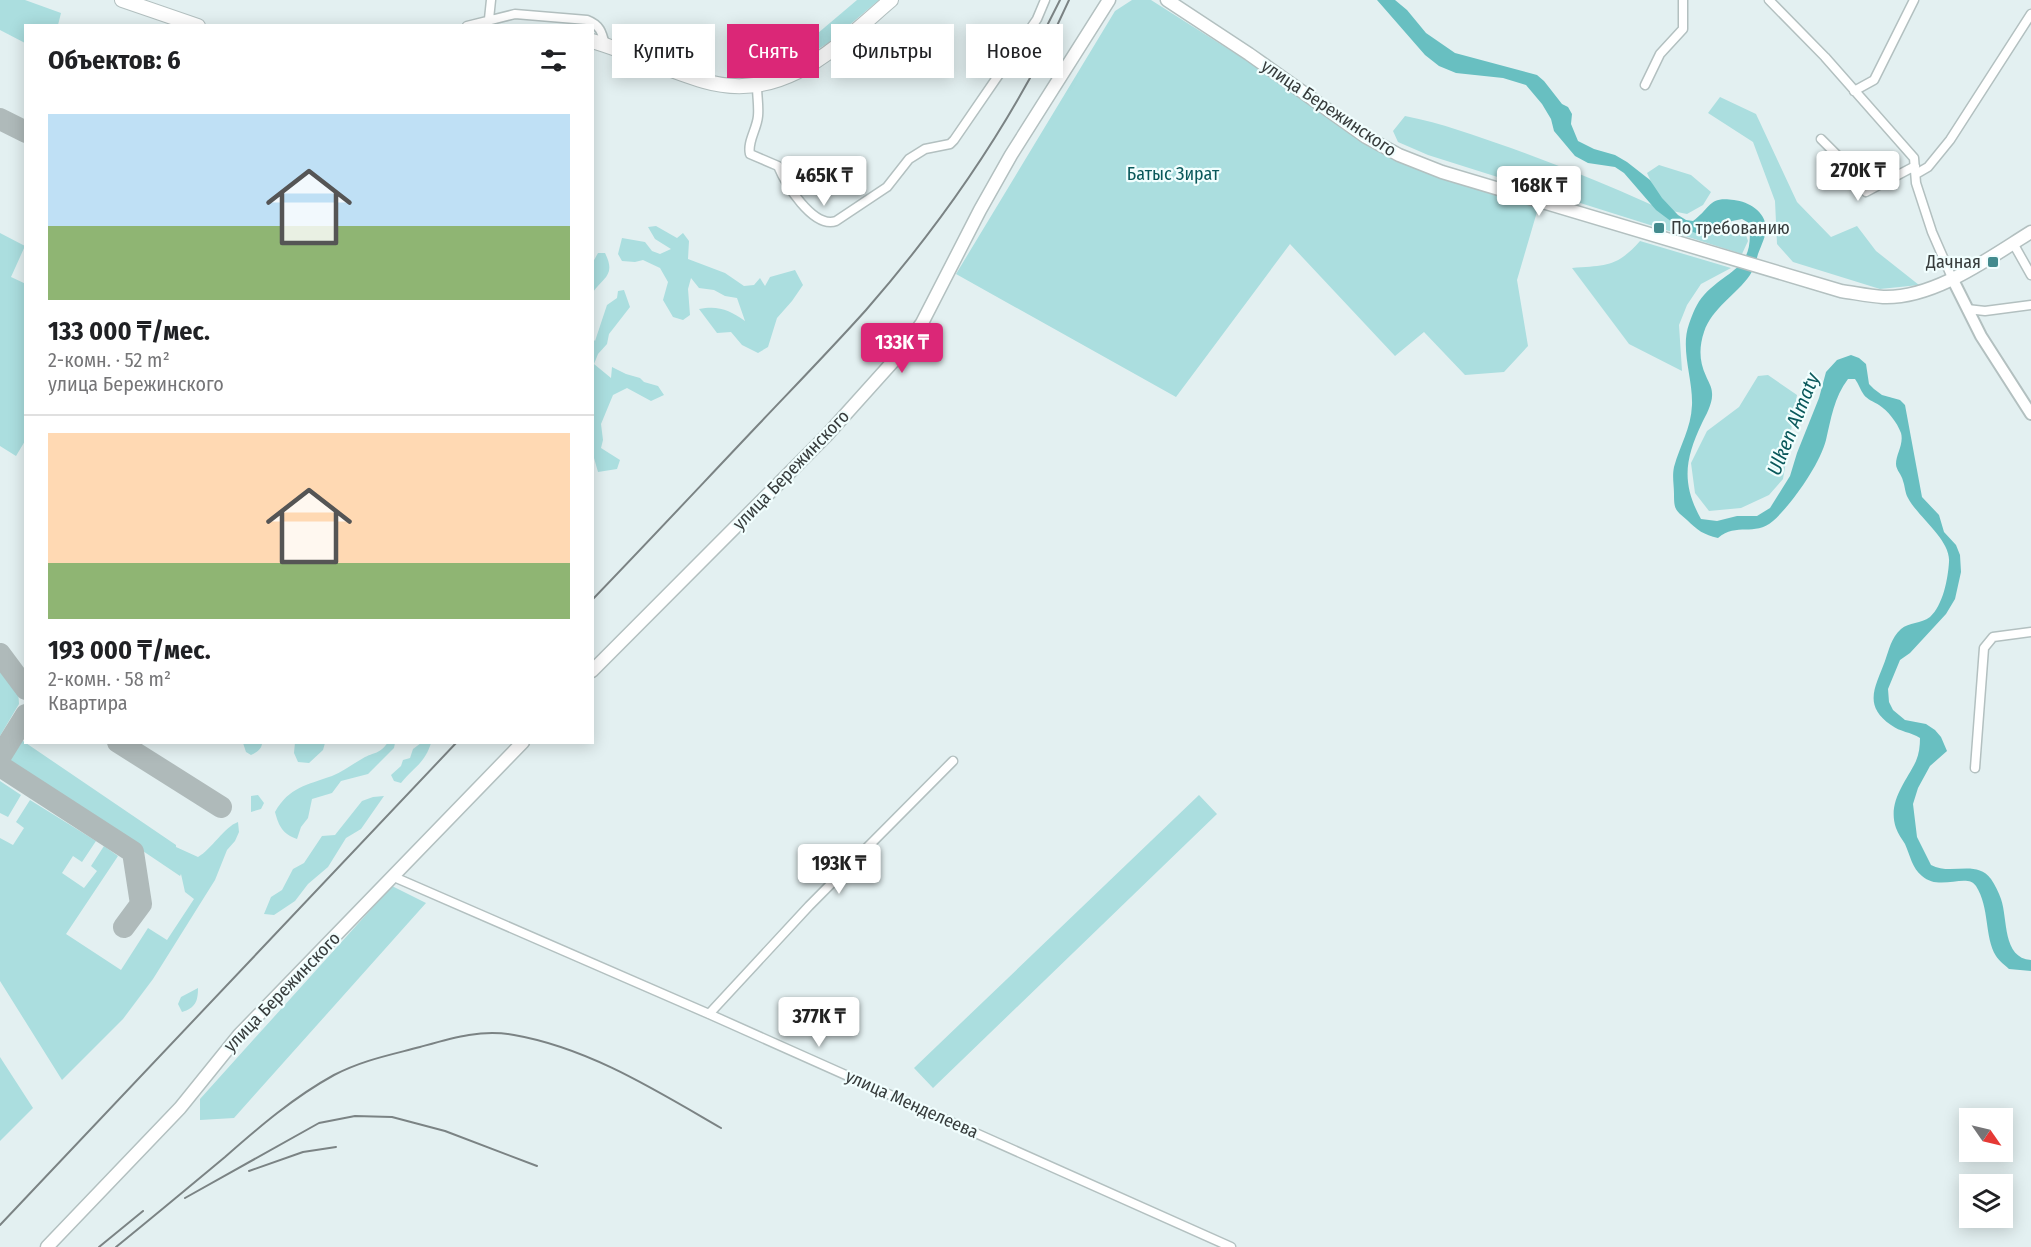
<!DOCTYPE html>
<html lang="ru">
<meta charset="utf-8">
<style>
body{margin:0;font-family:"Fira Sans Condensed",sans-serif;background:#f2f2f2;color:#202124;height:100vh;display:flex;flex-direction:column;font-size:22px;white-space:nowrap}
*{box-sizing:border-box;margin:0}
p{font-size:20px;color:#757577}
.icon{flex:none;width:33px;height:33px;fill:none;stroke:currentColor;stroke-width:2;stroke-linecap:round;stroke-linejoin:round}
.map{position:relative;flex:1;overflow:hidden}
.panel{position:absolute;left:24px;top:24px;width:570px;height:720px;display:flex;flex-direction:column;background:#fff;border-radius:0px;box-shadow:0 3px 15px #0003}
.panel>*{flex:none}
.banner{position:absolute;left:612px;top:24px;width:570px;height:54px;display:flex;gap:12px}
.needle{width:39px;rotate:124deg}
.buttons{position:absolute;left:1959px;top:1108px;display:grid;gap:12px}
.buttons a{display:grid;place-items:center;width:54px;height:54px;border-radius:0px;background:#fff;box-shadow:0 3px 15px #0003;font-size:30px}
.price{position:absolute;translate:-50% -51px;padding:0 14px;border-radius:6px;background:#fff;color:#222;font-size:20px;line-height:39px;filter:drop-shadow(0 2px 3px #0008)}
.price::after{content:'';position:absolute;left:50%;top:36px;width:18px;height:14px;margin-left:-9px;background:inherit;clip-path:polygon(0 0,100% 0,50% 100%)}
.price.active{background:#db2777;color:#fff}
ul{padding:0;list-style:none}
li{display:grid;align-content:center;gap:12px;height:318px;padding:0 24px}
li+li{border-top:2px solid #e0e0e0}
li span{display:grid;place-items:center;height:186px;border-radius:0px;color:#555}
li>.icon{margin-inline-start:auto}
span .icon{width:108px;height:108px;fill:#fffc;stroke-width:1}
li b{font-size:26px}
h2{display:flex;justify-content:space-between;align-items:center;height:72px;padding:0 24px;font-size:26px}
.chip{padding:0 21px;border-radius:0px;background:#fff;box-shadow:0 3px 15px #0003;font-size:21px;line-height:54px}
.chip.active{background:#db2777;color:#fff}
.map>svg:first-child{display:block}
.green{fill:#abdedf}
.water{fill:#68bfc1}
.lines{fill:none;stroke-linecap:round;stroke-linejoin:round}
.taxiway{stroke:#afbaba;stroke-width:22}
.minor-casing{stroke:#b3c0c0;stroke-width:11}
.tertiary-casing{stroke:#b3c0c0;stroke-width:14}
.secondary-casing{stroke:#b3c0c0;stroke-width:15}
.primary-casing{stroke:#b3c0c0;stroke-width:16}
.minor{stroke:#fff;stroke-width:8}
.tertiary{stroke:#fff;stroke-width:10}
.secondary{stroke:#fff;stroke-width:12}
.primary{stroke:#fff;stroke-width:14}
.rail{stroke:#7b8384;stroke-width:2}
.poi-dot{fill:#438b8e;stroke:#f1fefe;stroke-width:2}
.labels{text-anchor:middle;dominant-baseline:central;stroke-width:4.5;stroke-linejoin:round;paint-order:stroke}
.street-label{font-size:18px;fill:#373c3c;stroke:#f1fefe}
.park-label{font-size:18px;fill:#09585a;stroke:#f1fefe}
.poi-label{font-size:18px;fill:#373c3c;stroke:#f1fefe;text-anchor:start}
.water-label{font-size:20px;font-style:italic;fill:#09585b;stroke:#f1fefe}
</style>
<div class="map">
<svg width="2031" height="1247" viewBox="0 0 2031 1247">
<rect width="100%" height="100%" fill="#e3f0f1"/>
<path class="green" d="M0,0H25L61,13L58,25L26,26L25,43L0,30Z
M857,0H879L828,43L797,62L811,39Z
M1132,0H1151L1413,166L1539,205L1517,280L1528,346L1504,372L1465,375L1424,332L1395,356L1290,244L1176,397L956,274L1115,11Z
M1720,97L1756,114L1797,202L1831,237L1857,226L1876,251L1919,285L1880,289L1793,262L1777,244L1775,201L1753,142L1708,113Z
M1405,116C1442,123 1476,136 1511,148C1581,173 1648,202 1715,234L1733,224L1743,226L1748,241L1742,254L1428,155L1398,142L1393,131Z
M1659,165L1691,175L1711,192L1703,205L1687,214L1672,211L1656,192L1647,173Z
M656,226L677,238L683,233L689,241L688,259L725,273L744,286L754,285L760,278L765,286L770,277L795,270L803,285L792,301L777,318L768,347L758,353L742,345L731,332L717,333L699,309C718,305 730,310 745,321L737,298L725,296L714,290L699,288L691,278L688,289L690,315L683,320L673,317L663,300L668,282L660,268L643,260L635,262L622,261L618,254L622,238L645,242L652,251L660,254L671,249L655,239L648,227Z
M0,233L25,246L11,277L26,284L25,441L16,456L0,446Z
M1640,241L1731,268L1701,284L1687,305L1679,325L1682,371L1629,344L1572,268C1606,265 1616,268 1640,241Z
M598,253H605C616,275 604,277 593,292V262Z
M624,290L630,307L609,334L607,344L598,354L594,364L611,378L612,367L626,374L640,378L644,382L658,386L664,395L651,401L627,388L613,395L601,424L603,440L601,448L620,460L617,469L598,472L592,451L593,339L595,341L607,305L617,298L618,291Z
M1768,375L1797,395L1783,479L1769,495L1741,508L1709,511L1695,493L1691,463L1707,431L1739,407L1758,376Z
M0,670C13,678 19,689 19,704L0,736Z
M20,739L176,845V847L198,857C212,849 224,827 238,822L239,832L235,841L227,850L215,880L153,979L123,1019L62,1080L0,981V838L13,845L24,828L16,822L30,800L96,841L82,862L73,856L62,873L84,888L97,871L91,866L104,846L118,856L66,934L121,970L148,928L167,940L194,899L185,892L181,874L180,876L8,760Z
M295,742H325V743L323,750L309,763L298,762L294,753Z
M388,742L395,743L394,748L368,774L341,781L332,793L312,799L308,818L301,827L297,839C283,834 279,827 275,812C289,787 307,785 332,776C344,771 354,763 365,757C376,752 381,753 388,742Z
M243,743H262C262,749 257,752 251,755L246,752Z
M421,743H431C425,763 414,767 401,783L394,781L391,775L401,766L403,760L410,758L413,749Z
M0,781L21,795L8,817L0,813Z
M258,795L264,803L261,809L251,812V796Z
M1199,795L1217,814L933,1088L914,1068Z
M384,796L361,829L346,838L328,867L308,884L295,901L274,915L264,914L271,897L282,890L293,869L304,863L322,836L335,835L362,801L373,797Z
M392,886L426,903L234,1118L200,1120V1099Z
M198,988C198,1002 195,1008 182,1012L178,1004L181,997Z
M0,1057L33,1108L0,1141Z"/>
<path class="water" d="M1377,0H1395L1407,10L1426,33L1455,53L1537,75L1544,81L1562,104L1568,107L1572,114L1571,124L1578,141L1594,149L1615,155L1627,162L1650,180L1662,198L1678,215L1686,220L1693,221C1711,208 1708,196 1734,200C1749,202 1765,211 1766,228C1766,236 1761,246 1758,254C1756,261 1754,269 1750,275C1736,295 1712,308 1704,332C1699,347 1699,361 1706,376C1708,381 1712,387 1712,393C1713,403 1706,415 1702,423C1685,459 1681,483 1701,519L1717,521L1737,516H1757L1770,508L1790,476L1797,453L1819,398L1826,372L1837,360L1851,355L1859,358L1866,364L1869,384L1874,389L1882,395L1900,400L1905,405L1922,497L1939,515L1944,532L1956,545L1960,555L1961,572L1955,599L1946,614L1910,653L1900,660L1888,689L1889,702L1893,710L1905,720L1926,724L1935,730L1941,737L1947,751L1930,766L1918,788L1913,804L1917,837L1931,865C1951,876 1976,859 1991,879C1995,885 1999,893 2001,899C2008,919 2002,958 2031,960V971L2009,969C2005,965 1999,961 1996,956C1984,936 1990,908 1976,886C1967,872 1940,892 1922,876C1912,868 1910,855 1905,844C1902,839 1898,834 1896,828C1887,802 1906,782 1916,761C1919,754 1920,746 1920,738C1911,732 1900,732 1891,725C1862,705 1876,686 1885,661C1889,650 1891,638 1901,629C1909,622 1921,624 1930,617C1943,605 1948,579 1949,562C1951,540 1918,517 1908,498C1905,493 1905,486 1903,481C1902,475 1896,470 1896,464C1896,454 1904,444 1901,433C1897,422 1888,411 1879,405C1874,402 1867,399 1864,395C1860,390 1859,384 1855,379H1848C1834,397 1831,419 1826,440C1820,464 1792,504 1773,521C1754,537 1737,522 1718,538C1704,535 1697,530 1687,520C1675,510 1674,509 1674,494C1674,484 1672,477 1674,467C1680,445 1691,429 1692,405C1693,379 1680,349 1689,324C1692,315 1697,302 1704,295C1729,268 1755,270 1749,223L1742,219L1732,221L1706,234H1698L1676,225L1656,210L1624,173L1615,167L1588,163L1575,156L1554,131L1551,119L1542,104L1526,85L1503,78L1456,73L1439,66L1425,55Z"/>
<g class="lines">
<path class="taxiway" d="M0,119L26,132
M0,654L26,689
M118,742L221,807
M0,757L26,715
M0,766L133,852L141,904L124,927"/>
<defs>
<path id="minor" d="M1769,0L1825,57L1914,158L1916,183L1932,232L1953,280
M489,19L491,0
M467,26L515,14L587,20C600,25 602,32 605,45
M1645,85L1660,54L1683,29V0
M757,86C757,96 759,107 758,116C757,129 747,142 750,154L778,166C785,183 813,229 836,221L887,187L909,159L925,149L950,144L954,140L1037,19L1045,0
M1854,91L1874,80L1914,0
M1821,139L1840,158L1866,192L1915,166
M1916,174L1928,167L1950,140L2031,14
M2013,243L2031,275
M1967,309L1985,311L2031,305
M1975,768L1984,648L1993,637L2031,632
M394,877L709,1014L1231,1247
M709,1014L809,906L953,761"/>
<path id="tertiary" d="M1953,280L1981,336L2031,414"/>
<path id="secondary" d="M1167,0L1249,54L1366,137L1399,155L1442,172L1841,291C1855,293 1869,296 1883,297C1934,299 1989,258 2031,232
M592,671L827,435L898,356L922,323L980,210L1011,155L1109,0
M47,1247L180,1108L239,1035L523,742"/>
<path id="primary" d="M122,0L198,26
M592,41C630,52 666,70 704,81C783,104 836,47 891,0"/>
</defs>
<use href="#minor" class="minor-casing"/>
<use href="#tertiary" class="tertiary-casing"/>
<use href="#secondary" class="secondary-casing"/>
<use href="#primary" class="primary-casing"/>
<use href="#minor" class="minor"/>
<use href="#tertiary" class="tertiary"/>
<use href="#secondary" class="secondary"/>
<use href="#primary" class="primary"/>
<path class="rail" d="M1022,75L1060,0
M592,600C648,542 703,483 758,425C794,387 831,349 866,310C948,216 1018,113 1069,0
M249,1171L303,1152L336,1147
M185,1198L319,1123L355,1116L392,1117L445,1131L537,1166
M0,1225L457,742
M99,1247L143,1211
M116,1247C153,1217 189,1187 225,1157C259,1127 294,1097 334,1075C363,1060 390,1055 420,1047C452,1038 481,1029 514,1035C589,1048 657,1091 721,1128"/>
</g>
<g class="poi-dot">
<rect x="1653" y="222" width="12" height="12" rx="3"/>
<rect x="1987" y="256" width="12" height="12" rx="3"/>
</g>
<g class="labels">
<g class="street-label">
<text transform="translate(1329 108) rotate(34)">улица Бережинского</text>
<text transform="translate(791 470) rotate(-46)">улица Бережинского</text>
<text transform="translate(282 992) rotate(-46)">улица Бережинского</text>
<text transform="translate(912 1104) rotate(24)">улица Менделеева</text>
</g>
<g class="park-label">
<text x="1173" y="174">Батыс Зират</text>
</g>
<g class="poi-label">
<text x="1671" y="228">По требованию</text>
<text x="1981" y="262" text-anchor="end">Дачная</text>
</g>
<g class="water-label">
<text transform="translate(1793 424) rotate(-68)">Ulken Almaty</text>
</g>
</g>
</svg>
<div class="buttons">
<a><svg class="needle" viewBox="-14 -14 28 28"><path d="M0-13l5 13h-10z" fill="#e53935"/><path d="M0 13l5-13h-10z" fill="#757577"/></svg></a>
<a><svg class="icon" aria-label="layers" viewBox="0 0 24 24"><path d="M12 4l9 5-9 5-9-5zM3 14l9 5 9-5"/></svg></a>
</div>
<b class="price" style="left:1858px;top:202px">270K ₸</b>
<b class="price" style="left:824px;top:207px">465K ₸</b>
<b class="price" style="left:1539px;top:217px">168K ₸</b>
<b class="price active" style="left:902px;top:374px">133K ₸</b>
<b class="price" style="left:839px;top:895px">193K ₸</b>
<b class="price" style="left:819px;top:1048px">377K ₸</b>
<div class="banner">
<a class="chip">Купить</a>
<a class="chip active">Снять</a>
<a class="chip">Фильтры</a>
<a class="chip">Новое</a>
</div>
<section class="panel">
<h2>Объектов: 6<svg class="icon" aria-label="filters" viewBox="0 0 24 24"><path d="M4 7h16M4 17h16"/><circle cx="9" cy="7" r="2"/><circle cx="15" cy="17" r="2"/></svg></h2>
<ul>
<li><span style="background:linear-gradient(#bfe0f5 60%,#8fb573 0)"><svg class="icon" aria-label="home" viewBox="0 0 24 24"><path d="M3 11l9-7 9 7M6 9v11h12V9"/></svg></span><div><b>133 000 ₸/мес.</b><p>2-комн. · 52 m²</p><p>улица Бережинского</p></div></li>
<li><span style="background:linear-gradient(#ffd9b3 70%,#8fb573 0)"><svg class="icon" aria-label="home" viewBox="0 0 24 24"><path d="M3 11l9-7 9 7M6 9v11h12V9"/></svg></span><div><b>193 000 ₸/мес.</b><p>2-комн. · 58 m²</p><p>Квартира</p></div></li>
</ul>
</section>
</div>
